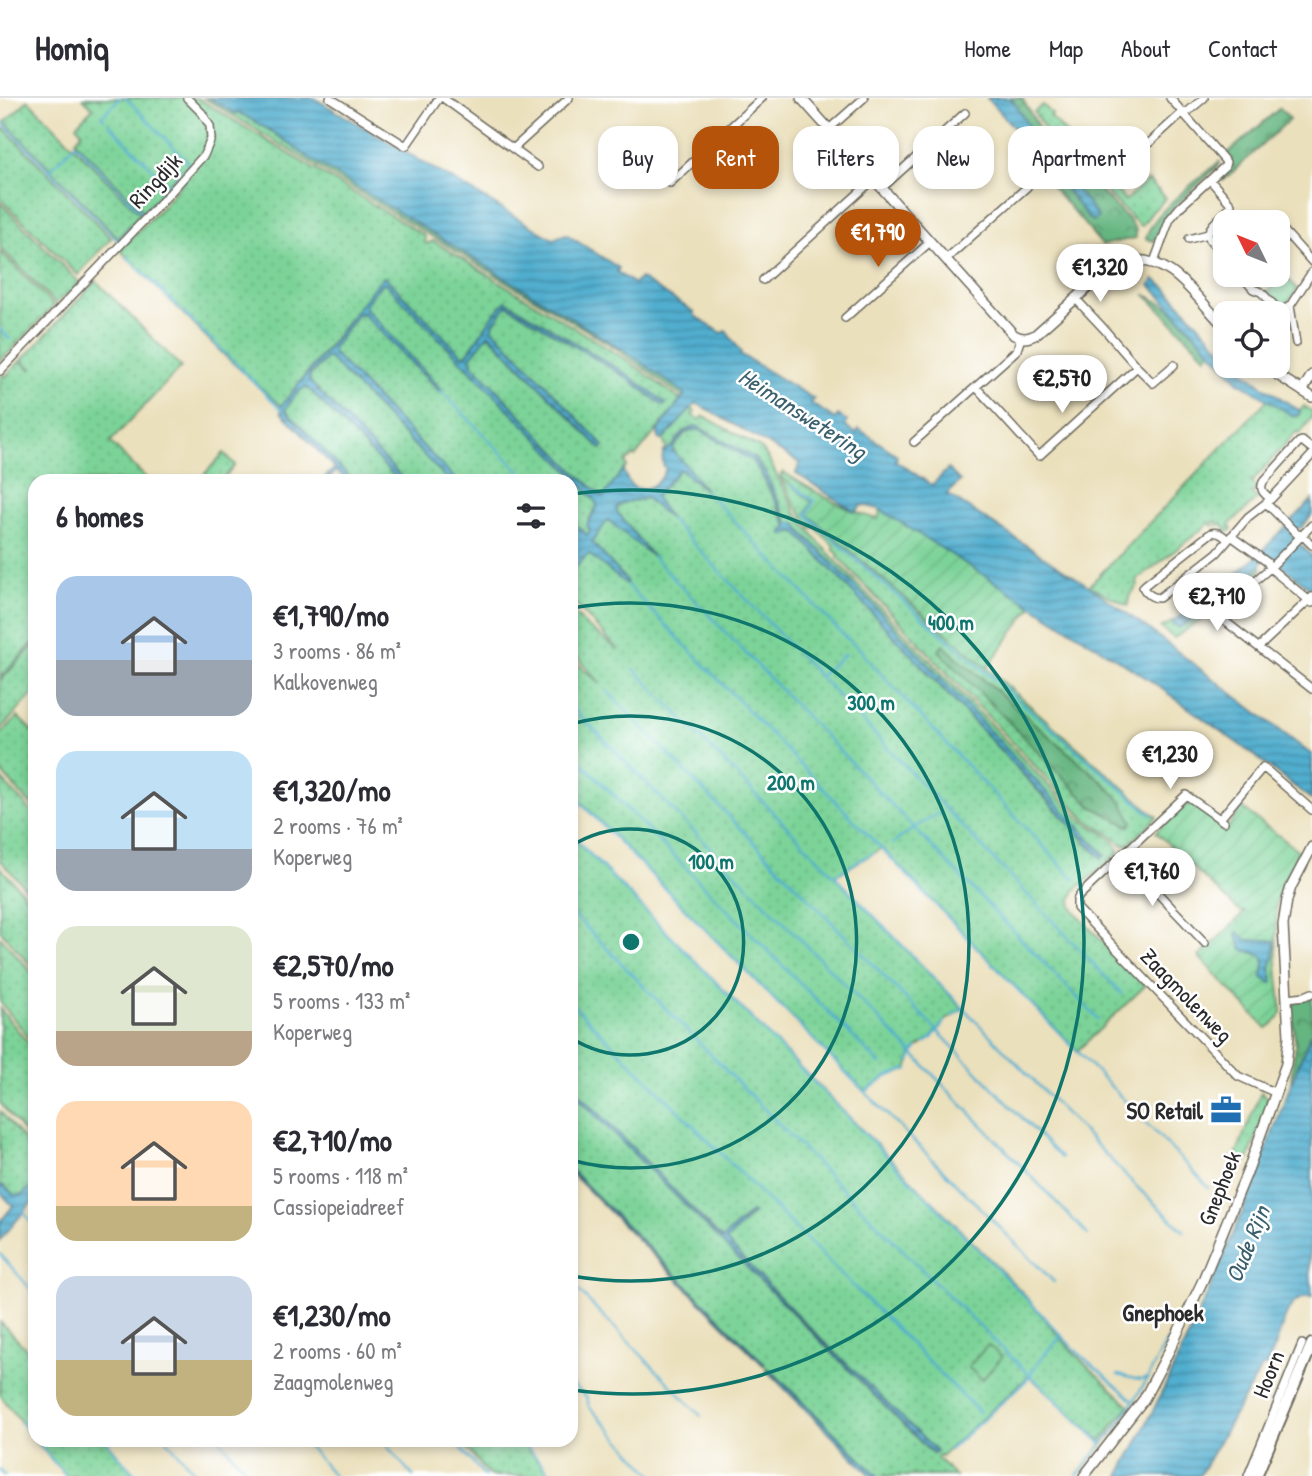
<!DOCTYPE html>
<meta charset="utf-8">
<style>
body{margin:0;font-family:"Patrick Hand",sans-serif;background:#f7f7f7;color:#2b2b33;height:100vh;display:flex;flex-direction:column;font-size:26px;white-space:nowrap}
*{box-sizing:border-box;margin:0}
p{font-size:23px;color:#7c7c81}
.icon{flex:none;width:38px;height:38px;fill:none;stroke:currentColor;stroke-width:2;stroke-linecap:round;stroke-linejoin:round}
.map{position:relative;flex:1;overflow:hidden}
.side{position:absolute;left:28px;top:376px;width:550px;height:973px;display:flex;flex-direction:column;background:#fff;border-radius:21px;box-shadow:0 4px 10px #0003}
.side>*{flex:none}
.guide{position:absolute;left:598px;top:28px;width:607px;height:63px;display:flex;gap:14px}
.needle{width:46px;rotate:313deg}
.buttons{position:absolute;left:1213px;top:112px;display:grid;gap:14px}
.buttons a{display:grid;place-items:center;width:77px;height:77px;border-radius:14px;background:#fff;box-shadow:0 4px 10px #0003;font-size:35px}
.price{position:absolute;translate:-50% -60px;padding:0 16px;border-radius:24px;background:#fff;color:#222;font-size:23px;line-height:46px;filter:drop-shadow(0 2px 4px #0008)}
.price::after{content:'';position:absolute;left:50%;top:42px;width:21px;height:16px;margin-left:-10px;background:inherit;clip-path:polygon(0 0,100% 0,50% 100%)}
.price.active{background:#b45309;color:#fff}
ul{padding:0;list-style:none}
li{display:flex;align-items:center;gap:21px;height:175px;padding:0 28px}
li span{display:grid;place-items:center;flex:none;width:196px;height:140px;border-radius:21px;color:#555}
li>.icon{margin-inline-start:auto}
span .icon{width:84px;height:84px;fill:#fffc;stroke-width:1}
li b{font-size:30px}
h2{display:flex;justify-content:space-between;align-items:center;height:84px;padding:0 28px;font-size:30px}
.chip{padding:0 24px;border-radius:21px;background:#fff;box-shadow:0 4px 10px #0003;font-size:24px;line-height:63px}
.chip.active{background:#b45309;color:#fff}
header{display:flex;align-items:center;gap:42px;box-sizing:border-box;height:98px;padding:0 35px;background:#fff;border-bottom:2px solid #e1e1e2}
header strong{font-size:33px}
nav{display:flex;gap:38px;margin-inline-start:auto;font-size:24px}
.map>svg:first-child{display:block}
.grass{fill:url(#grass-dots);stroke:#547f62;stroke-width:2;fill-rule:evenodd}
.forest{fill:url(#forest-crowns);stroke:#487056;stroke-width:2}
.park{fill:url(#park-crowns);stroke:#547f62;stroke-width:2}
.garden{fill:url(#garden-furrows);stroke:#547f62;stroke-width:2}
.pitch{fill:#7cd398;stroke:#547f62;stroke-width:2}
.water{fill:url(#water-rules);stroke:#3e6c7d;stroke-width:2}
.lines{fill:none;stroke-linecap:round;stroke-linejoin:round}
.stream{stroke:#51aecf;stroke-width:2.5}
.minor-casing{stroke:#6e6a5e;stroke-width:10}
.tertiary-casing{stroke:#6e6a5e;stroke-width:12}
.primary-casing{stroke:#6e6a5e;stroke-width:14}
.minor{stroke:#fff;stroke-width:7}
.tertiary{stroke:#fff;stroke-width:9}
.primary{stroke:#fff;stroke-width:10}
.ring{fill:none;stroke:#0f766e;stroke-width:3.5}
.labels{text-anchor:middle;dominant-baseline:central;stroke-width:5;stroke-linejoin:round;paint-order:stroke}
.street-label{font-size:23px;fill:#2b2b2b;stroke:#fff}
.poi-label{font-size:23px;font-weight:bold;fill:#2b2b2b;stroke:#fff;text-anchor:end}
.water-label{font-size:24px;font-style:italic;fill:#3a5f6d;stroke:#fff}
.neighbourhood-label{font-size:24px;font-weight:bold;fill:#2b2b2b;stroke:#fff}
.centre{fill:#0f766e;stroke:#fff;stroke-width:3.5}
.ring-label{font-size:21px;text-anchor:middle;font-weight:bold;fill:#0f766e;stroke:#fff;stroke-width:5;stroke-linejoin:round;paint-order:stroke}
</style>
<header>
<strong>Homiq</strong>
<nav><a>Home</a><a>Map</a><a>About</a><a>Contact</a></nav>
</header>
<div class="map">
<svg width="1312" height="1378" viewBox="0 0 1312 1378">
<defs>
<pattern id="grass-dots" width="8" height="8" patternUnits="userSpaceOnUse" patternTransform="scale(1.75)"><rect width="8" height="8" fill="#7cd398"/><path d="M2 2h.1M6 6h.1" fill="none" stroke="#6bb583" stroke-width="1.8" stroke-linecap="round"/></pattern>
<pattern id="forest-crowns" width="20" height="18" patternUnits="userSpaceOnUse" patternTransform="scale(1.75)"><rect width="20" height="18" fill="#65b580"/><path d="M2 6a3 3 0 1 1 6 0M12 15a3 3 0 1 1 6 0" fill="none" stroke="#539369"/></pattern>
<pattern id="park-crowns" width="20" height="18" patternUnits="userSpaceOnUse" patternTransform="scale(1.75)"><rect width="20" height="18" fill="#7cd398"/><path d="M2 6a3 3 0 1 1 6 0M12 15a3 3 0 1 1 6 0" fill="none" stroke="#6bb583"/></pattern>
<pattern id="garden-furrows" width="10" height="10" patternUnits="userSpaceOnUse" patternTransform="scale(1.75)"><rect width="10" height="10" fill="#7cd398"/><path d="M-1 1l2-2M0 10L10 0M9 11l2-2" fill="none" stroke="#6bb583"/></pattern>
<pattern id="water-rules" width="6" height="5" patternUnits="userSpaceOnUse" patternTransform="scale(1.75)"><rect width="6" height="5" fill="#51aecf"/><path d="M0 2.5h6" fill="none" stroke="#438ea8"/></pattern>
</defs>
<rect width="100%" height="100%" fill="#fff"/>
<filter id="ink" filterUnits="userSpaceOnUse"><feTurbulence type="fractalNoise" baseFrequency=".0143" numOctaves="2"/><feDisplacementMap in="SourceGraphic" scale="14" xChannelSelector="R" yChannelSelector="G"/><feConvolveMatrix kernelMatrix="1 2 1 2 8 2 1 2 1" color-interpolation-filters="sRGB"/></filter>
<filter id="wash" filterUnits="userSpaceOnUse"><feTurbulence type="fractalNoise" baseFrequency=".00686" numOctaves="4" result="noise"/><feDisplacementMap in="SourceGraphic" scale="28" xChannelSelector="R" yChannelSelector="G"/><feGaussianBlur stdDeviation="1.57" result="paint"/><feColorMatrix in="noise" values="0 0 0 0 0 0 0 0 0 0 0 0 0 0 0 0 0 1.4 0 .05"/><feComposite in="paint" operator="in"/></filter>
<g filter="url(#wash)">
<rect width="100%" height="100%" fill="#ebe0bc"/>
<path class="grass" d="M83,0H184C196,12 212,26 208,44C206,53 197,62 192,69L188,67L167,87L144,114L75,43L82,34L76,27L93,10Z
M191,0H197L425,138V144L427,146L433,143L627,262L681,302L635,359L633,357L625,365L627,368L604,400L577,376L472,266L470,260L471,257L488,236L601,351L603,348L493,231V226L507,207L627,280L663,307L628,277L506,203L495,215L468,255L463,258L382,180L281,308L224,257L120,152L159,112L194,71L214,39Z
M204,0H209L236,16L238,14L276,36L306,58L628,255L685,296L683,299L617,251Z
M28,2L140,116L118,140L5,24Z
M1043,7L1052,16L1050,18L1092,64L1094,63L1115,85L1113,88L1124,101L1126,102L1148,82L1166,100L1152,114L1142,128L1139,127L1048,36L1034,14Z
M0,30L5,31L111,140L78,177L0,101Z
M0,105L80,185L68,197L66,196L56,206L0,149Z
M0,153L54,208L17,246L16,245L15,249L0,263Z
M96,183L181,269L110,344L149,383H35V543L0,580V279L3,277L5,279L20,263L31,272L32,271L22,262Z
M383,184L388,187C458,259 531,329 596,404L597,408L588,423L590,433L587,437L571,423L570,383H457L333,255V250L357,217L362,214L440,294L365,210L367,204Z
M326,260H329L449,383H405L309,283L310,278Z
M305,289L311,293L399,383H353L285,312L296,296Z
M1268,301L1296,319L1299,317L1300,313L1304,308L1312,313V319L1300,336L1296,334L1251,385L1257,390L1252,395L1257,401L1229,427L1232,431L1226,436L1222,434L1226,431L1221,425L1217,428V423H1214L1213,428L1210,425L1136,483L1138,487L1129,499L1128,508L1089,488Z
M691,310L695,313L692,317L700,322L704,318L762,351L768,360L796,415L823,449L1078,719C1091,731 1116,736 1119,755L1075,792L1071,802L1072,809L1083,823L1145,888L1077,953L882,750L835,778L963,911L945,923L931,941L917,950L912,957L907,972L886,979L865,994L571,694L570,560L601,586L571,552V512L588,529L618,552L571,501V474L586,458L589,456L626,485V482L592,444L608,421L649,455L618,415L616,411C622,401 636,404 646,400L667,418L656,401V398L678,372H682L703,389L672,351L671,350L667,353L663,342ZM694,329L700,330L754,360L765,374L788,425H795L802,434L876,510L1097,756L799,437L794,433L783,434L788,429L760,374L752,363L698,331L685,335L675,346L684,333Z
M224,355L235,367L222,383H198Z
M780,378L813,404L806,416L987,570L1157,719L1128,747L1121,746L1111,737L1085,721L838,459L839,457L833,451L834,448L815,429L812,430L795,407ZM944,548L1106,687L1128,728L1091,708Z
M1261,468L1262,472L1218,511L1174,540L1161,530L1172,524L1179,530L1209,510Z
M35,546V594L0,632V583Z
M18,619L35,636V711L0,673V637Z
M0,680L35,717V800L0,762Z
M570,736L1021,1193L1073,1254L1129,1307L1101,1343L1029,1278L941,1358L939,1357L937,1360L955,1378H878L770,1271L767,1273L764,1265L571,1072V991L932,1356L935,1354L740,1160L725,1143L753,1115L751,1114L722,1141L571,987Z
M0,769L35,808V872L0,832Z
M0,839L35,878V947L0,904Z
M0,911L35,953V1048L0,1005Z
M1261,994L1267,999L1268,1006L1248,1062L1245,1064L1239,1063V1060L1235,1059Z
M0,1013L32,1052L35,1050V1085L22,1097H15L3,1087L0,1090Z
M0,1224L35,1260V1342L0,1297Z
M35,1342H105L136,1378H66Z
M459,1342H520L553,1378H490Z"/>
<path class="forest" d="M1010,0H1022L1041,34L1128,121L1136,132V140L1102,147L1043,78L1039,77L1046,71L1062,86L1089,121L1097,119L1070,83L1033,43L1030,31Z
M1280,10L1290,21L1223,83L1222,74L1229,66L1228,55Z
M1220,63L1218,68L1170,113L1164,121L1154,143L1146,141C1150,115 1200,81 1220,63Z
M1145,196L1171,211L1211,253L1206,259Z
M943,547L1106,687L1121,703L1133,724L1129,728L1091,708L939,553Z
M1312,899V933L1291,986L1292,969L1296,948L1291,909L1296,903Z"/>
<path class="park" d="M1285,177L1297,191L1285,208H1280L1266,194Z"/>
<path class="garden" d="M783,374C814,393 843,412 878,421L881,410L1032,508L987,570L806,415L812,404L780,378Z
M1181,707H1195L1226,731L1242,710L1299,753L1287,776L1276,805L1277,868L1282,914L1279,920L1267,931L1199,859L1245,814L1239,813L1156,734Z"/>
<path class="pitch" d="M988,1247L1002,1259L982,1282L968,1269Z"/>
<path class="water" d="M209,0H314L553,141L566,136L619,170L617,174L634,186L640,180L694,214L695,218L722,235L726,233L741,254L740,256L814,301L811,305L835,321L838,317L847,323L845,328L856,335L859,331L897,357L896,363L932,387L948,371L960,383L947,396L1089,488L1147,530L1312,657V702L1251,655L1148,581L879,411L862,407L855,414L796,375L800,365L696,305L663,342H660L657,334L685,296L628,255L306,58L276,36L238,14L236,16Z
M987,0H1010L1014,4L1030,31L1033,43L1070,83L1098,119L1093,123L1089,121L1062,86L1046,71L1028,45Z
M385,179L463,258L468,255L495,215L506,203L628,277L666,305L664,308L627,280L507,207L493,226V231L604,348L601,351L489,236L470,260L472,266L577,376L603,399L623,372C625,377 627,383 631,387C642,396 659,387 664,375C668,366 664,373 663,365C662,361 663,358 663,354L673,348L674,349L673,353L685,366L706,393L682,372H679L656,398V401L670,421L646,400C636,404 622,401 616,411L618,415L653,459L608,422L592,444L626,482L627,487L589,456L586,458L571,474V447L574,441L571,433V423L587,437L590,433L587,427L597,409L596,404L575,379L385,185L381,186L367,204L365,210L442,292L440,294L362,215L357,217L333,250V255L457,383H449L329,260H326L310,277L309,283L405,383H399L311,293L305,289L296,296L285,312L353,383H347L337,373L325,383H321L335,370L281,314V308L329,249L376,186L382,180Z
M1154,181L1165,189L1225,255V268H1237L1260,286L1300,313L1299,317L1293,318L1239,284L1150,187Z
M697,328L754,360L765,374L788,425H795L802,434L876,510L1105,757L1102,760L799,437L794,433L785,437L782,435L788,429L761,374L752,363L698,331L685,335L676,347L674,346L684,333Z
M1312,402V417L1301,430H1298L1291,437L1312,458V492L1269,458L1261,464V468L1209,510L1179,530L1172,524L1217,492L1255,460Z
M1238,834L1247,842H1270L1275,844L1274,859L1270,869L1273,884L1271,885L1262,879C1267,851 1264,860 1242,851L1236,835Z
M1312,933V1138C1306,1155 1312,1181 1312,1199C1287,1195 1282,1231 1275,1249C1272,1256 1269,1262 1266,1269H1262L1199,1378H1119C1165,1294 1204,1205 1241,1117C1265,1056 1287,994 1312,933Z
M571,987L722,1141L751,1114L753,1115L726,1143L800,1220L936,1353L933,1356L596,1018L571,991Z
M571,1072L764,1265L763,1267L571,1075Z
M35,1085V1101L0,1142V1124L13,1108L0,1094V1090L2,1087L15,1097H22Z
M769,1271L878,1378H872L767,1273Z"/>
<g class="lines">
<path class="stream" d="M104,21L102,18L120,0
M3,25L118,143L188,67L186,62L126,0
M109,26L168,87
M49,73L75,46L142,115
M127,159L281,311
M0,231L10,241
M441,293L529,383
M792,387L814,403L807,416L811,421L894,495L1152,717
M706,393L844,538L861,552L866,560L1074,781
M670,421L1122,896
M653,459L1098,921
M627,487L1209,1090
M634,571L1139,1091L1184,1133
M820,578L845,556
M607,593L1061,1060
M570,607L913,956L1088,1137
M570,653L880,966
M570,694L865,994L1054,1184
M570,736L1033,1207L1075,1252L1134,1303
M892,746L914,730L941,714
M835,777L873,755
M570,813C747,992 920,1175 1103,1347
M570,904L979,1314
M952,918L963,911
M925,945L931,941L945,923
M910,964L913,956L917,950
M865,994L886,979L908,971
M24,1114L35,1130
M0,1156L35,1196
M570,1184L701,1318
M1118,1277L1140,1282L1148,1280
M570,1284L587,1300L589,1309L654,1378
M20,1324L35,1342
M35,1342L66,1378
M105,1342L136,1378
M167,1342L198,1378
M220,1342L251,1378
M303,1342L334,1378
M382,1342L413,1378
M453,1342L485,1378
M521,1342L553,1378
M949,1352L1027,1282C1038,1262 1046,1254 1062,1238
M0,1372L5,1378
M1077,1378L1121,1323L1145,1285L1167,1242"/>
</g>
</g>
<g filter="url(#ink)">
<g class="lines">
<defs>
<path id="minor" d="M330,0L406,48L439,0
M443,0L538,69
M1185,16L1204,0
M829,31L864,0
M513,51L569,0
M1136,57L1183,14
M1210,82L1231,106C1226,118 1211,123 1208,136L1210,142L1225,159
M670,85L762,0
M882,90L965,15
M1228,112L1239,124
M1278,126L1312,164
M1189,141L1208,136
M946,161L1027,89
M1154,164L1170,121L1180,109L1225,68L1226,64L1170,0
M1241,177L1253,191L1261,194L1276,209L1283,212L1290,208L1312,174
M763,182L874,81
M1290,208L1296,245
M845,220L930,144
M1137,269L1153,285L1174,267
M0,273L169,96L204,57L211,41L210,28L202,15L187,0
M976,289L1039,358L1137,269L1104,231L1075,200
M914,344L1017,252L1021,240
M1271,401C1265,396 1259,393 1263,384L1299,344L1302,343L1312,351
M1266,405L1297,436L1302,437L1312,447
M1312,427L1270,470L1224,509C1221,516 1221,519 1226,524L1312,591
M1231,438L1267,464L1270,470L1312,505
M1228,442C1223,437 1218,433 1211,435L1145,487L1143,489C1145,495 1153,500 1159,500L1217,455L1248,419L1271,401L1312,357
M1259,549L1312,499
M1220,721L1263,669L1312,712
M1224,724L1186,697L1079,798L1077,802V810L1238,978L1276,995
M1124,755L1133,769L1205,845
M1287,900L1305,898L1312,895
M1248,1378L1302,1246"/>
<path id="tertiary" d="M801,0L1014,237C1022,241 1027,241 1035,237L1110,170C1115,168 1120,165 1125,164C1170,153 1198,203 1225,229
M1267,268L1279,278L1312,299
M1302,293L1312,277
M1084,1378L1144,1301L1169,1253L1203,1182L1248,1072L1286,966L1289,938L1283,827L1287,802L1291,789L1312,749"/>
<path id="primary" d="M1256,1378L1312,1246"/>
</defs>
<use href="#minor" class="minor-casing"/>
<use href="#tertiary" class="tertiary-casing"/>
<use href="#primary" class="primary-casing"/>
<use href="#minor" class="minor"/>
<use href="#tertiary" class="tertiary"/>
<use href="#primary" class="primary"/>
</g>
</g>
<g class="ring">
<path d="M571 748A113 113 0 1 1 571 940"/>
<path d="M571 626A226 226 0 1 1 571 1062"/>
<path d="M572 510A339 339 0 1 1 572 1178"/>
<path d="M572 396A452 452 0 1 1 572 1292"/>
</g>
<defs>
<symbol id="office-bare" viewBox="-9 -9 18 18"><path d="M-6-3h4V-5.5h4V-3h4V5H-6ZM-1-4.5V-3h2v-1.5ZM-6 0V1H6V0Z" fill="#1f6fb2" stroke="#fff" stroke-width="2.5" paint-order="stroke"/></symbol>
</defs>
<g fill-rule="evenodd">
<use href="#office-bare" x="1204" y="990" width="44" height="44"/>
</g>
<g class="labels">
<g class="street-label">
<text transform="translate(155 82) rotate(-47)">Ringdijk</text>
<text transform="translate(1187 897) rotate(46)">Zaagmolenweg</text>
<text transform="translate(1219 1090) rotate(-68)">Gnephoek</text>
<text transform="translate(1268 1276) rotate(-68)">Hoorn</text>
</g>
<g class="poi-label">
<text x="1203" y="1012">SO Retail</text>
</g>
<g class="water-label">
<text transform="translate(803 315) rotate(33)">Heimanswetering</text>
<text transform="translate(1247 1146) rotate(-68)">Oude Rijn</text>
</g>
<g class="neighbourhood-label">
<text x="1163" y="1214">Gnephoek</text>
</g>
</g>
<circle cx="631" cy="844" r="10" class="centre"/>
<g class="ring-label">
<text x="951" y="532">400 m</text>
<text x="871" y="612">300 m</text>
<text x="791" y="692">200 m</text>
<text x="711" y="771">100 m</text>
</g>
</svg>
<div class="buttons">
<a><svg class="needle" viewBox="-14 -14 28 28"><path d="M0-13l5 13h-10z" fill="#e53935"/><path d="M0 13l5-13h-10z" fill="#7c7c81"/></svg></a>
<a><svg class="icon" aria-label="locate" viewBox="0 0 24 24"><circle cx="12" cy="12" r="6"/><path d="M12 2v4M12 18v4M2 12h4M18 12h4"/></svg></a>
</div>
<b class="price active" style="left:878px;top:171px">€1,790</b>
<b class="price" style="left:1100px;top:206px">€1,320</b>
<b class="price" style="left:1062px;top:317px">€2,570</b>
<b class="price" style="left:1217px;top:535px">€2,710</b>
<b class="price" style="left:1170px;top:693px">€1,230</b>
<b class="price" style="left:1152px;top:810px">€1,760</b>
<div class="guide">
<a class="chip">Buy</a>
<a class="chip active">Rent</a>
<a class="chip">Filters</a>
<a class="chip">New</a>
<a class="chip">Apartment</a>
</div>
<section class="side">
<h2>6 homes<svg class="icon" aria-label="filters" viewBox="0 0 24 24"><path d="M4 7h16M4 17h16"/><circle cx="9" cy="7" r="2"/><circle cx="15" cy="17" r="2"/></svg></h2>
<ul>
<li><span style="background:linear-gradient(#a9c7e8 60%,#9aa5b1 0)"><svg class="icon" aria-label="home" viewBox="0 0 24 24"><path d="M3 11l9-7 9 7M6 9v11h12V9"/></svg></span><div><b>€1,790/mo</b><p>3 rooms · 86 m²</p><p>Kalkovenweg</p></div></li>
<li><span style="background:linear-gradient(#bfe0f5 70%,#9aa5b1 0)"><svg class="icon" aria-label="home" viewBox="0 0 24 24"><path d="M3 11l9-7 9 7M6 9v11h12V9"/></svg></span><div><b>€1,320/mo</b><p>2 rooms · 76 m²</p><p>Koperweg</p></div></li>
<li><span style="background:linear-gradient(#dfe7d0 75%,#b9a48a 0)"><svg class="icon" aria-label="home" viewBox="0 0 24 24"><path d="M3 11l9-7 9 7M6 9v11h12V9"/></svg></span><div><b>€2,570/mo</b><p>5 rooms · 133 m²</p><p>Koperweg</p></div></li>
<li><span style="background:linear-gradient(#ffd9b3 75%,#c2b280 0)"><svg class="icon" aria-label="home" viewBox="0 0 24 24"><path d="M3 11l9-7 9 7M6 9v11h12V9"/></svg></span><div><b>€2,710/mo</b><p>5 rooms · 118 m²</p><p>Cassiopeiadreef</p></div></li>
<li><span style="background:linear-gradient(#c9d6e8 60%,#c2b280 0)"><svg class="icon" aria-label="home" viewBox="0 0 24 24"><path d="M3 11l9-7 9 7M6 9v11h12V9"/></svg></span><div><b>€1,230/mo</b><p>2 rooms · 60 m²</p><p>Zaagmolenweg</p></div></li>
</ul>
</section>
</div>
